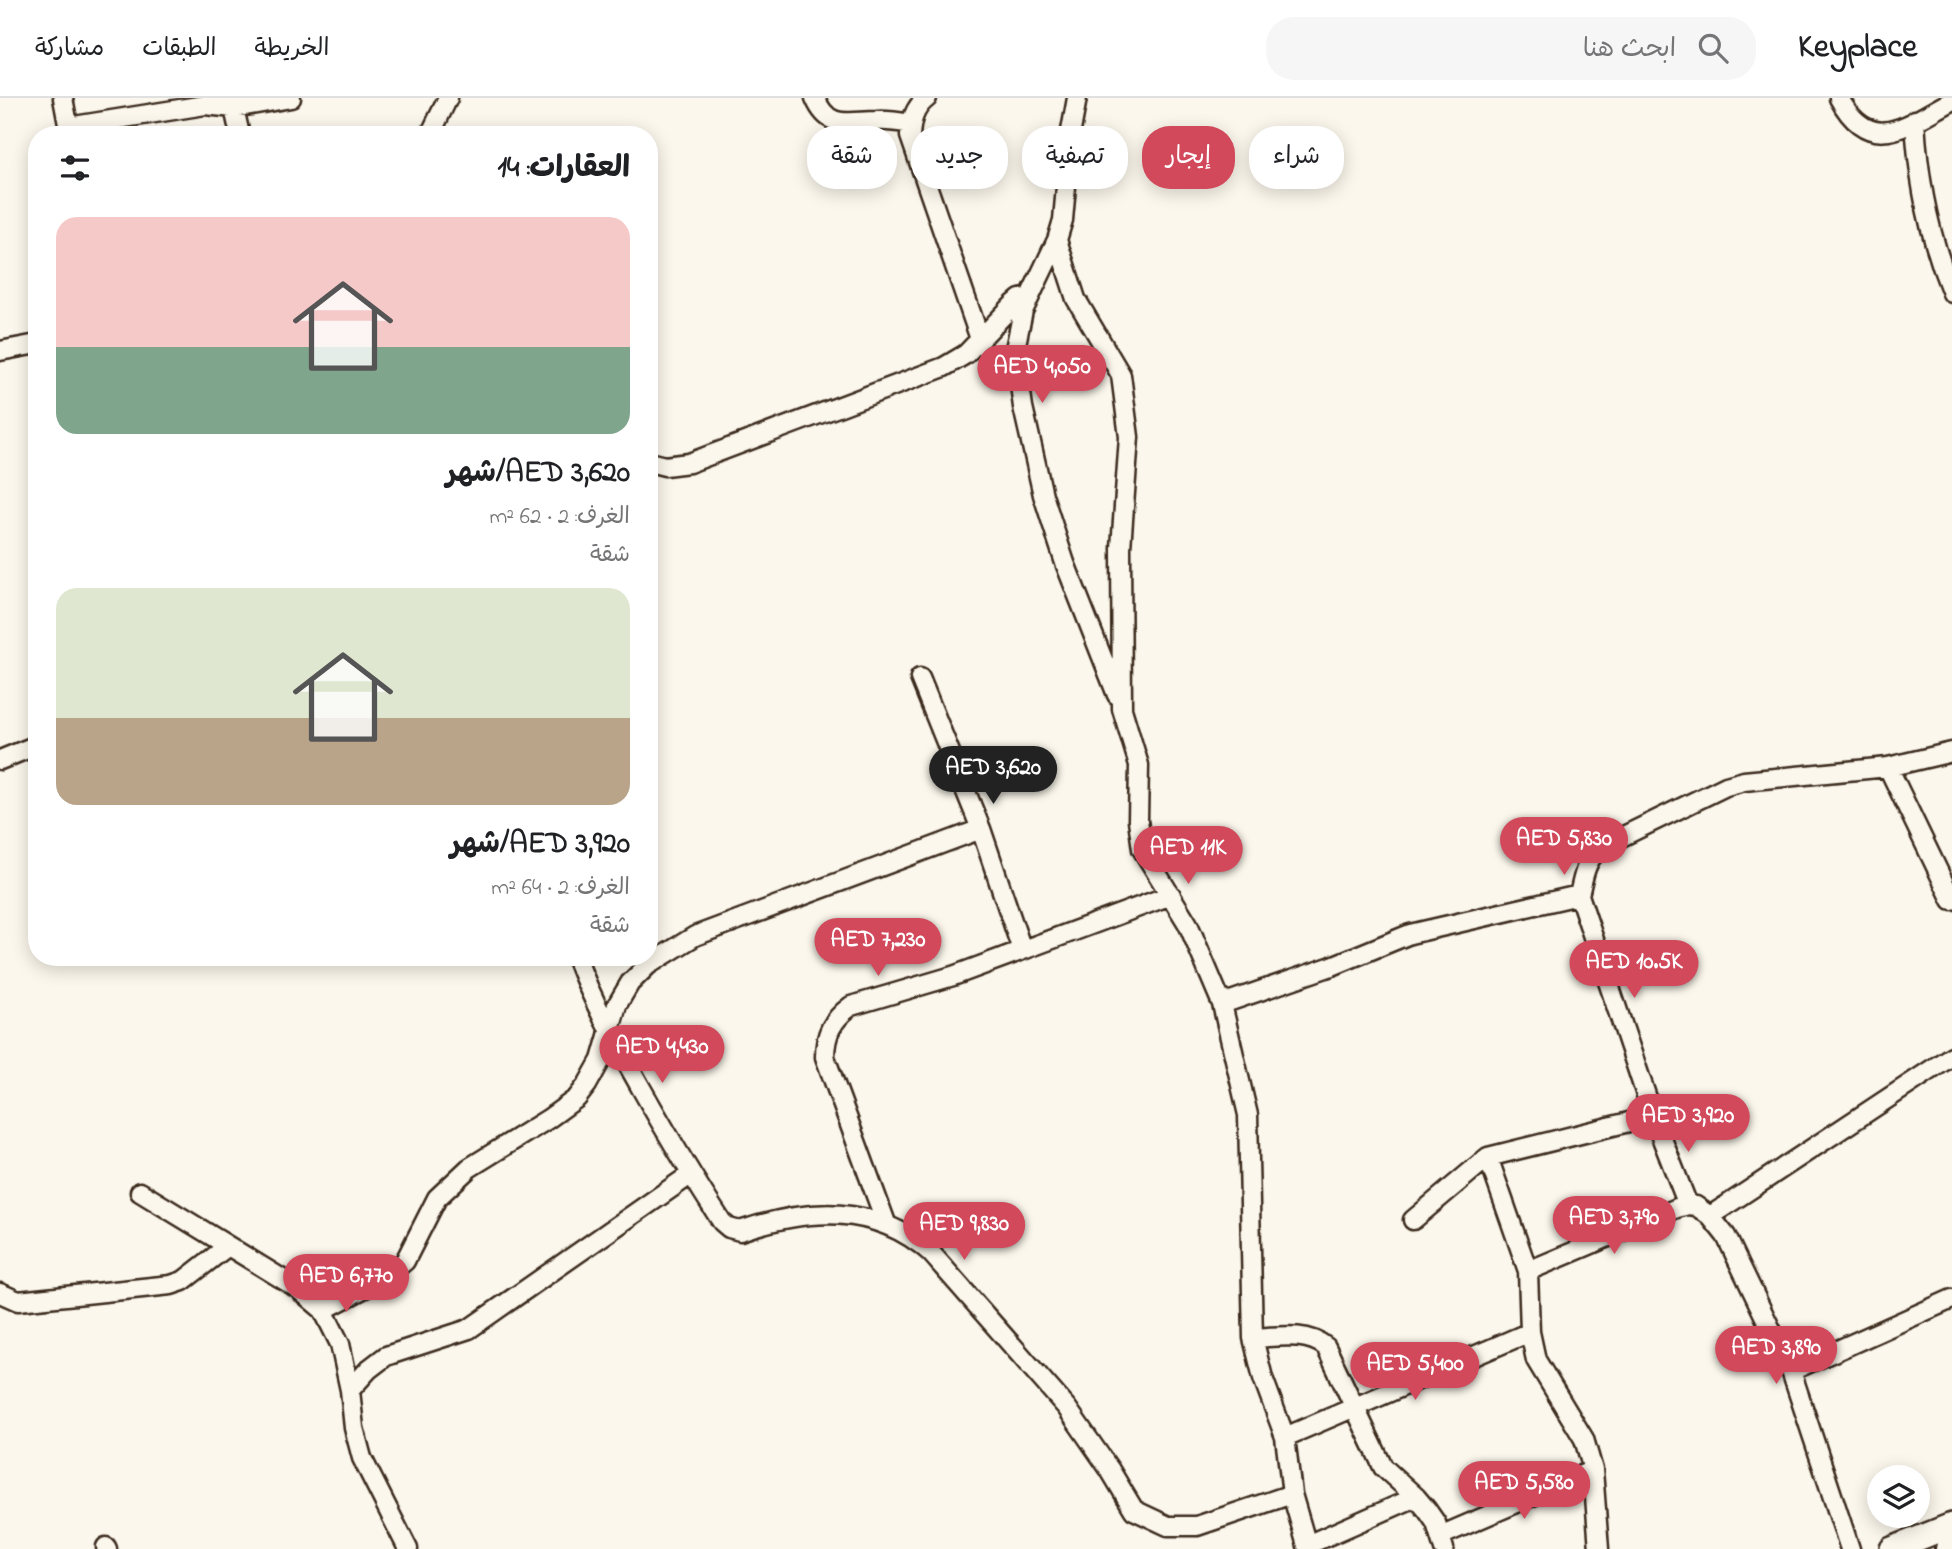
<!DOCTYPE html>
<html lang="ar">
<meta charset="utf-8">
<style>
body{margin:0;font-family:"Indie Flower","Playpen Sans Arabic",sans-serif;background:#f6f6f6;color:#202124;direction:rtl;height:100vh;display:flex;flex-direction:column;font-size:26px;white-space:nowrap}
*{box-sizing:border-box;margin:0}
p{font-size:23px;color:#757577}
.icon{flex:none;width:38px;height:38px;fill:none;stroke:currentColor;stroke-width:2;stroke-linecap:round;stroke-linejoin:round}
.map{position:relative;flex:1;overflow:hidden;direction:ltr}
.sheet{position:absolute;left:28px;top:28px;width:630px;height:840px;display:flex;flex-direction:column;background:#fff;border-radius:28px;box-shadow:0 4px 18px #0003;direction:rtl}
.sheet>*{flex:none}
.banner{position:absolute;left:679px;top:28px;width:665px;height:63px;direction:rtl;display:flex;gap:14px}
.fabs{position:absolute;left:1867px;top:1367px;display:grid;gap:14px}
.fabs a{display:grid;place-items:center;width:63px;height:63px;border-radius:50%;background:#fff;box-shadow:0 4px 18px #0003;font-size:35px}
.price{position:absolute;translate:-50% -60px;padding:0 16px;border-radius:24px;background:#d1495b;color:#fff;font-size:23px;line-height:46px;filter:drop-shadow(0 2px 4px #0008)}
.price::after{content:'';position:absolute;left:50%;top:42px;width:21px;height:16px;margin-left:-10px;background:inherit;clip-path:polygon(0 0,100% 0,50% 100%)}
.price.active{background:#222;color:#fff}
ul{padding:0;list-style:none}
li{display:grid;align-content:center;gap:14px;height:371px;padding:0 28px}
li span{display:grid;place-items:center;height:217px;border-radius:21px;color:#555}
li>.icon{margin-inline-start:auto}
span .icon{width:126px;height:126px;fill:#fffc;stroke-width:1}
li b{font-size:30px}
h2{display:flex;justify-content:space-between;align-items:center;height:84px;padding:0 28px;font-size:30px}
.pill{padding:0 24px;border-radius:28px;background:#fff;box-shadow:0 4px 18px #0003;font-size:24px;line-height:63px}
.pill.active{background:#d1495b;color:#fff}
header{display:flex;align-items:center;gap:42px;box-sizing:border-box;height:98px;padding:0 35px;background:#fff;border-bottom:2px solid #e0e0e0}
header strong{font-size:33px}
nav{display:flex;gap:38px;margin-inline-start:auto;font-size:24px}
.search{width:490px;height:63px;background:#f6f6f6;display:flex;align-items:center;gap:18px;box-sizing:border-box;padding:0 24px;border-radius:28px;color:#757577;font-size:26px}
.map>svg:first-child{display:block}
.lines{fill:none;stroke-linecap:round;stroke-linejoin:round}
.minor-casing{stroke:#3b2a1e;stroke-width:23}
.major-casing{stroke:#3b2a1e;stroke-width:28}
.highway-casing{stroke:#3b2a1e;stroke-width:32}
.minor{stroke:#fbf7ec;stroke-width:18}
.major{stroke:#fbf7ec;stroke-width:23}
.highway{stroke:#fbf7ec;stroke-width:26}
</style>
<header>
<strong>Keyplace</strong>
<div class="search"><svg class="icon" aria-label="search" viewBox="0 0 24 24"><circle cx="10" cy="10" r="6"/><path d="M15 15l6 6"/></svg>ابحث هنا</div>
<nav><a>الخريطة</a><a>الطبقات</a><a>مشاركة</a></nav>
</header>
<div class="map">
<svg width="1952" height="1451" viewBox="0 0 1952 1451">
<rect width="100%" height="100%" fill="#fbf7ec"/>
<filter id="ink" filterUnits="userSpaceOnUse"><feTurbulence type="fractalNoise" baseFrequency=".0143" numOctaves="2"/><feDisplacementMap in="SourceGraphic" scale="14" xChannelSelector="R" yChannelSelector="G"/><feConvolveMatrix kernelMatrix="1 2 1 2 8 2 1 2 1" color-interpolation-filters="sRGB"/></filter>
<g filter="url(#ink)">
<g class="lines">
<defs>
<path id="minor" d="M63,0L70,37
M815,0C829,33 848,23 877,23C888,22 899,24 911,26
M927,0C914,10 911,23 910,38L980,241
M1077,0L1071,33L1063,122L1057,142L1023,213L1015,251L1023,309L1043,397L1065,465L1117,597
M1839,0C1871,60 1908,26 1952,3
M234,10L240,37
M1915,22C1918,82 1929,139 1952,195
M68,29L205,7L234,10L291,0
M430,37L448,0
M1057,142L1076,201L1121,277L1129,339L1121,450L1122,611L1139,667L1138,722L1142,751L1188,826L1222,906L1248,1017L1253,1240L1263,1280L1285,1339L1292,1396L1308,1451
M0,253L37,246
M649,364L665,368L689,365L944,269L966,256L1013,207L1020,201L1029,199
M920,580L981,731L1022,852
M0,662L37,647
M1888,669L1952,802
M1579,797L1653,1018L1688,1107
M576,859C593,905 617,947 641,990C667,1036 693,1080 722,1124L729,1130L740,1133C807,1110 875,1105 931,1155L1067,1310L1110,1372L1134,1412L1168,1428H1197L1292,1396
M1222,906L1332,868L1410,836L1579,797C1584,777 1585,761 1603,748L1726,688L1744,683L1888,669L1952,654
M1488,1059L1528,1173L1530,1234L1536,1262L1584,1341L1593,1372L1599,1451
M140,1094L297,1190L323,1212L340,1246L350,1292L354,1330L362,1360L408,1451
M1710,1118L1952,958
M1413,1122L1488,1059L1653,1018
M886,1125L825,959C825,936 832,922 851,908L953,878L1171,797
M1528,1173L1677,1110L1688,1107L1696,1108L1710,1118L1726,1138L1791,1273L1850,1451
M0,1195L18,1203L171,1187L183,1183L228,1148
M323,1212L386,1179L405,1163L437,1100L469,1070L548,1021L577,1000L587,987L601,962L617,907L630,885L648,867L695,838L981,731
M1253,1240C1276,1239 1307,1233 1326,1249L1383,1369L1416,1399L1427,1412L1436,1425L1444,1451
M1791,1273L1952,1201
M350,1292L369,1271L386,1258L469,1231L690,1077
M1285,1339L1530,1234
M1440,1438L1593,1372
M1307,1447L1416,1399
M106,1449L107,1451"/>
<path id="major" d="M1892,1451L1952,1427"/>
<path id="highway" d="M1949,1451L1952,1450"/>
</defs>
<use href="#minor" class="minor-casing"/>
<use href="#major" class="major-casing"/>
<use href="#highway" class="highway-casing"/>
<use href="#minor" class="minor"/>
<use href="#major" class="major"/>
<use href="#highway" class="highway"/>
</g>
</g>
</svg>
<div class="fabs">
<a><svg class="icon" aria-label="layers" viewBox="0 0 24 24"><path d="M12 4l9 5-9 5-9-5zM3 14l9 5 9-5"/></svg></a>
</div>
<b class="price" style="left:1042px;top:307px">AED 4,050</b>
<b class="price active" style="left:993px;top:708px">AED 3,620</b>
<b class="price" style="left:1564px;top:779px">AED 5,830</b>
<b class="price" style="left:1188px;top:788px">AED 11K</b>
<b class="price" style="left:878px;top:880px">AED 7,230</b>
<b class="price" style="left:1634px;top:902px">AED 10.5K</b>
<b class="price" style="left:662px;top:987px">AED 4,430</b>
<b class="price" style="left:1688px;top:1056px">AED 3,920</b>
<b class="price" style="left:1614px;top:1158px">AED 3,790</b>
<b class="price" style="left:964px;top:1164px">AED 9,830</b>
<b class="price" style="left:346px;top:1216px">AED 6,770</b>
<b class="price" style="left:1776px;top:1288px">AED 3,890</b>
<b class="price" style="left:1415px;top:1304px">AED 5,400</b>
<b class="price" style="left:1524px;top:1423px">AED 5,580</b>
<div class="banner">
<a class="pill">شراء</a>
<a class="pill active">إيجار</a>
<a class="pill">تصفية</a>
<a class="pill">جديد</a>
<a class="pill">شقة</a>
</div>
<section class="sheet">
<h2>العقارات: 14<svg class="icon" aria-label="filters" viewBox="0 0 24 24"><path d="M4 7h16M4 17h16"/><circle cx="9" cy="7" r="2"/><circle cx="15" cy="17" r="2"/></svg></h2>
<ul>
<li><span style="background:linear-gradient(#f6c9c9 60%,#7fa58c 0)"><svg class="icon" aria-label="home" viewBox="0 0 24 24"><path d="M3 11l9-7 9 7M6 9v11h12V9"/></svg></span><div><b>AED 3,620/شهر</b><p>الغرف: 2 · 62 m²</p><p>شقة</p></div></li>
<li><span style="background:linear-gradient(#dfe7d0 60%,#b9a48a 0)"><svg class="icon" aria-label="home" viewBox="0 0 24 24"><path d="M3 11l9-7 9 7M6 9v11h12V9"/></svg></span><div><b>AED 3,920/شهر</b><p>الغرف: 2 · 64 m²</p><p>شقة</p></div></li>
</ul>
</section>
</div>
